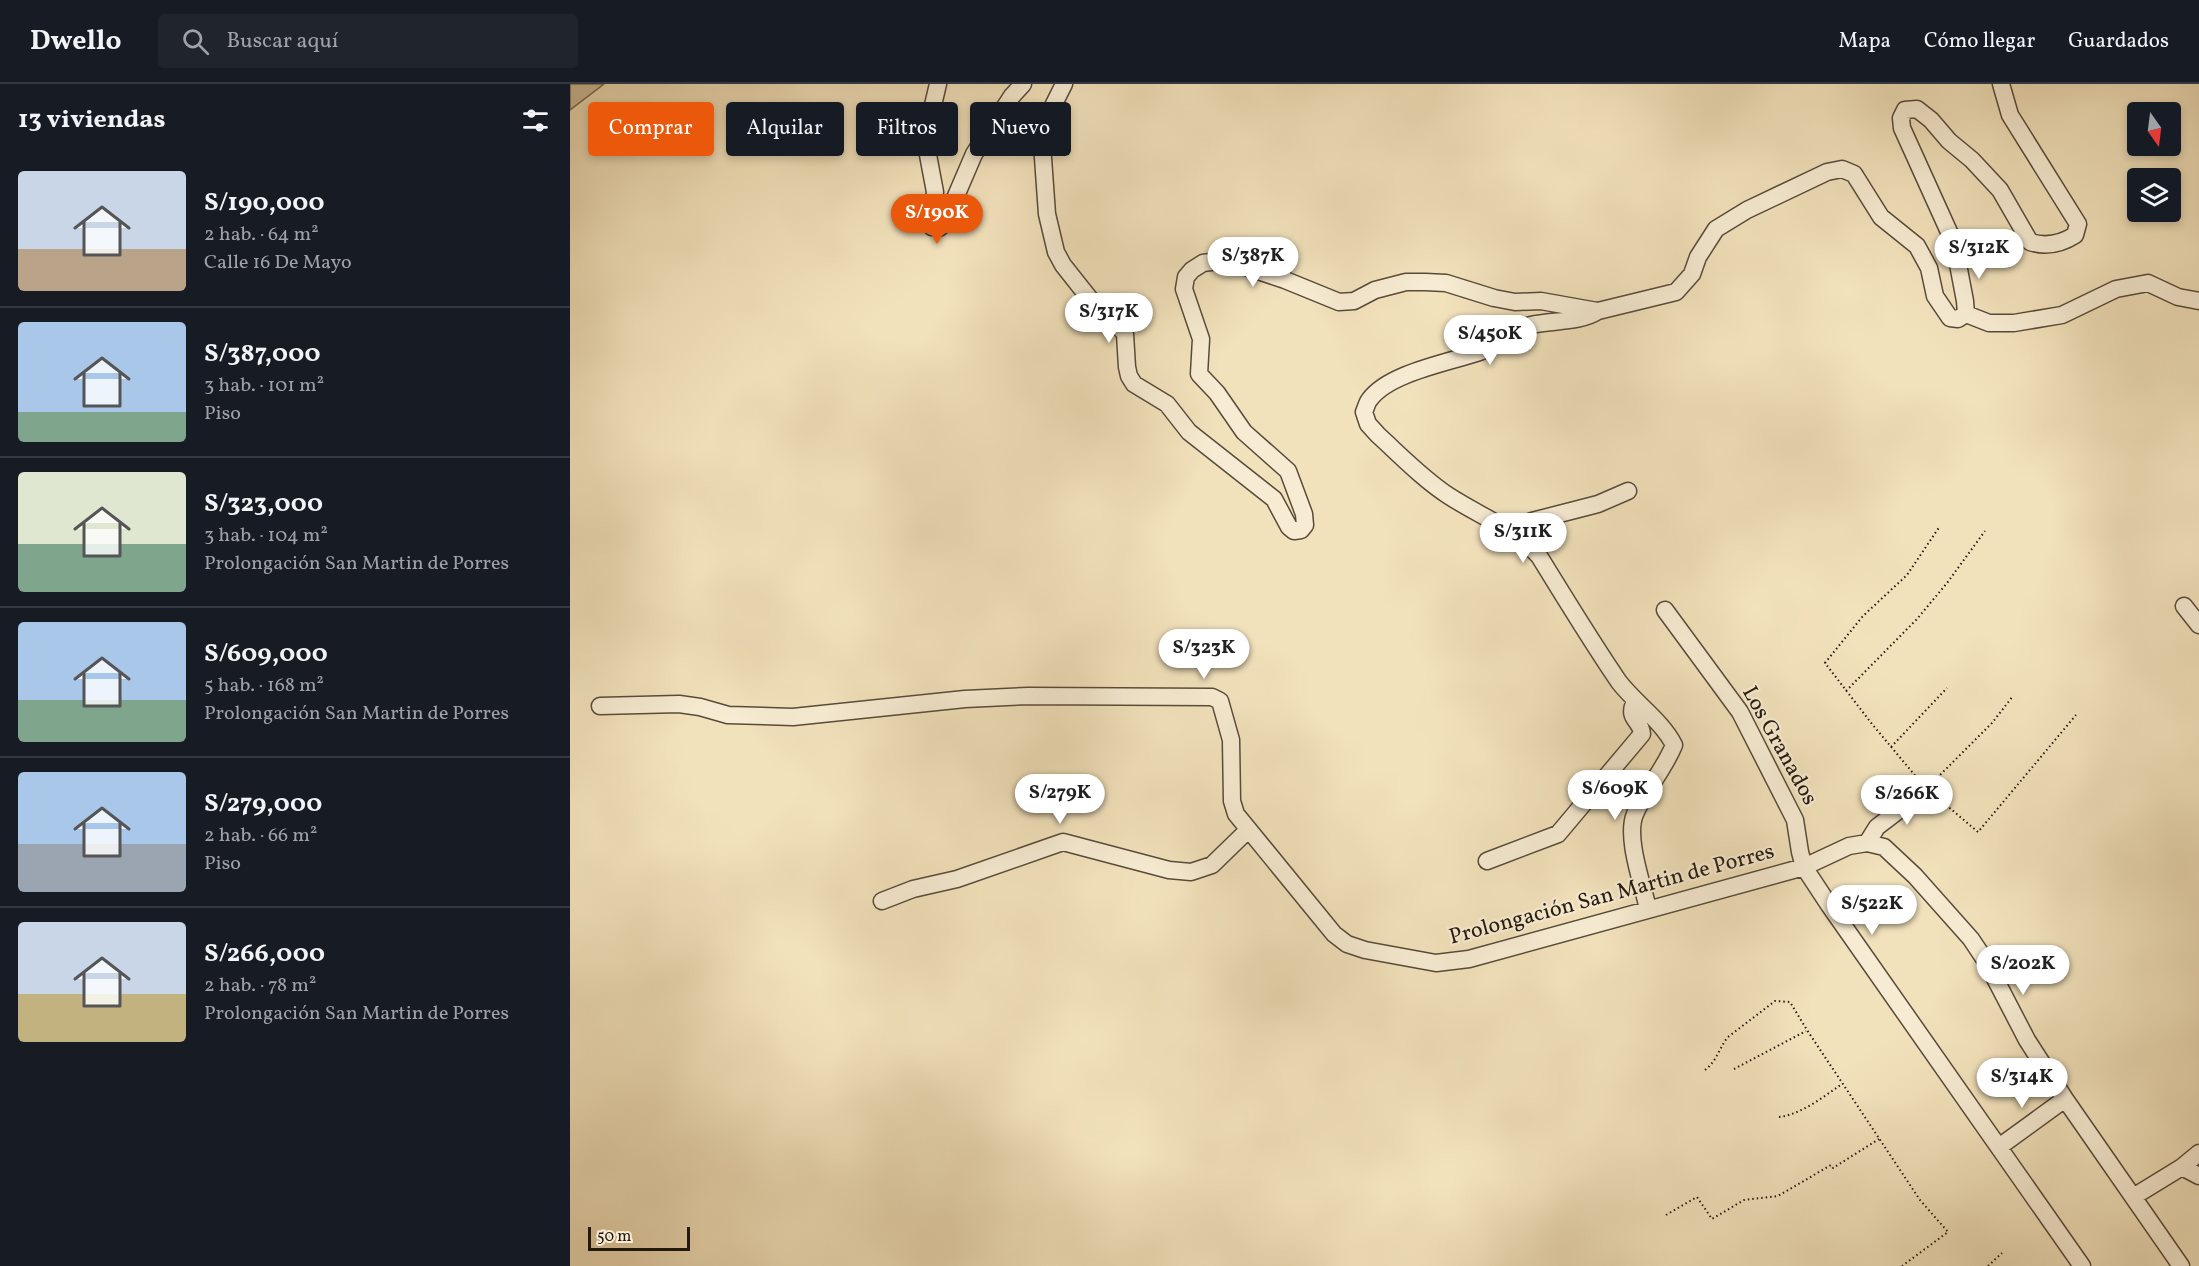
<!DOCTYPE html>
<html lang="es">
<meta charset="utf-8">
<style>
body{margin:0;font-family:Vollkorn,serif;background:#20242c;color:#f1f3f6;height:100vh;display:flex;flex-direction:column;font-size:22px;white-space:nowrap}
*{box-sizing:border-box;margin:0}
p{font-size:20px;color:#9ea1a6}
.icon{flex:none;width:33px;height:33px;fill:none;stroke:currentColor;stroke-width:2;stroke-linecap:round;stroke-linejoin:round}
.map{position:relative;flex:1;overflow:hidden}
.drawer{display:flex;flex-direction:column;background:#171b24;width:570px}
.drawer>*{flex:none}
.hud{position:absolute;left:18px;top:18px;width:570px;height:54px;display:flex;gap:12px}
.needle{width:39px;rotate:166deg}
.tools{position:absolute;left:1557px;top:18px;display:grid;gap:12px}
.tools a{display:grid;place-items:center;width:54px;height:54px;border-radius:6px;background:#171b24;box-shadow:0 3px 9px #0003;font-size:30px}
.scale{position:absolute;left:18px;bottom:15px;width:102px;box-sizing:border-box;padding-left:6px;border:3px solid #24190e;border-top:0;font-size:16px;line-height:21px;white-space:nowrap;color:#24190e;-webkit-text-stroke:4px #f7ecd3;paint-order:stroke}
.price{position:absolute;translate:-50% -51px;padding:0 14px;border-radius:21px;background:#fff;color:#222;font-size:20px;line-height:39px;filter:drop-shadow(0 2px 3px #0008)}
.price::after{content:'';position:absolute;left:50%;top:36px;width:18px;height:14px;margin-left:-9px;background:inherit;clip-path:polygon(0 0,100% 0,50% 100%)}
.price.selected{background:#ea580c;color:#fff}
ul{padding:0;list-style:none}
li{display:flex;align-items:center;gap:18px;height:150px;padding:0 18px}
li+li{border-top:2px solid #363941}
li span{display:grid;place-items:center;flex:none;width:168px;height:120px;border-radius:6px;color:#555}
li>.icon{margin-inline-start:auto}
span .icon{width:72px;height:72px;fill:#fffc;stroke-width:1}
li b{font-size:26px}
h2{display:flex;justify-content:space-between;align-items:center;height:72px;padding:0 18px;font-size:26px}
.tag{padding:0 21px;border-radius:6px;background:#171b24;box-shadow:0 3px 9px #0003;font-size:21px;line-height:54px}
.tag.selected{background:#ea580c;color:#fff}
header{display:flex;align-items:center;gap:36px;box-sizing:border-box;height:84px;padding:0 30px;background:#171b24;border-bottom:2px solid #363941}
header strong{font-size:28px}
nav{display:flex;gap:33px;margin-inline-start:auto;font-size:21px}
.search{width:420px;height:54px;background:#20242c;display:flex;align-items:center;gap:15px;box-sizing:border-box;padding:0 21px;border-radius:6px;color:#9ea1a6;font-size:22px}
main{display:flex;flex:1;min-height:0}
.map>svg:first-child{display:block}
.green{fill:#cfc09e;stroke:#7a6c56;stroke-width:1.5}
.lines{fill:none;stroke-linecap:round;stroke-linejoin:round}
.minor-casing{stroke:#584b3a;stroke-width:19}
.path{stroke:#24190e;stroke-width:2;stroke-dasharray:1.5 3;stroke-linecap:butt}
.minor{stroke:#f7ecd3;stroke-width:16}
.labels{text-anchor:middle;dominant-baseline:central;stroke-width:4.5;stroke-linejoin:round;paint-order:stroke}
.street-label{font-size:22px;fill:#24190e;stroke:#f7ecd3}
</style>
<header>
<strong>Dwello</strong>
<div class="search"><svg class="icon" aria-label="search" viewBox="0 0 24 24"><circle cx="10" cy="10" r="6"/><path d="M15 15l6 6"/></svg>Buscar aquí</div>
<nav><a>Mapa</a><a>Cómo llegar</a><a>Guardados</a></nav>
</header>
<main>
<section class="drawer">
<h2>13 viviendas<svg class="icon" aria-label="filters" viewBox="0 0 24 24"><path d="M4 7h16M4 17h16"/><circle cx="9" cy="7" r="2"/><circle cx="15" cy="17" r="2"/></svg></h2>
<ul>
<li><span style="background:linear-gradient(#c9d6e8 65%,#b9a48a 0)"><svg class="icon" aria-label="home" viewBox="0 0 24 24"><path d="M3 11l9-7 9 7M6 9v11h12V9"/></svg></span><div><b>S/190,000</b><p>2 hab. · 64 m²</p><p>Calle 16 De Mayo</p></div></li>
<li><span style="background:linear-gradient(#a9c7e8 75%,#7fa58c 0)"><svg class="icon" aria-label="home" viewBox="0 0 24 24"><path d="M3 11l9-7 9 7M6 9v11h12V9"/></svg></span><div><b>S/387,000</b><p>3 hab. · 101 m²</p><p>Piso</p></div></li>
<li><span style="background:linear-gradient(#dfe7d0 60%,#7fa58c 0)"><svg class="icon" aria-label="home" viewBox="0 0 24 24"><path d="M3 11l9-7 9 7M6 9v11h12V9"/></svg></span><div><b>S/323,000</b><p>3 hab. · 104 m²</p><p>Prolongación San Martin de Porres</p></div></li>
<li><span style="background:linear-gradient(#a9c7e8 65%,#7fa58c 0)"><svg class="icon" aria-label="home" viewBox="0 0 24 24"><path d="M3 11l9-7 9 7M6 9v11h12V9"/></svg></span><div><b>S/609,000</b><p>5 hab. · 168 m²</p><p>Prolongación San Martin de Porres</p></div></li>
<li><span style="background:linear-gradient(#a9c7e8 60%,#9aa5b1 0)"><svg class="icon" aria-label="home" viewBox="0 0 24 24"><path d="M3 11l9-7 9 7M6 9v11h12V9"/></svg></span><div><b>S/279,000</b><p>2 hab. · 66 m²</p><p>Piso</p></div></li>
<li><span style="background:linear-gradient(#c9d6e8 60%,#c2b280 0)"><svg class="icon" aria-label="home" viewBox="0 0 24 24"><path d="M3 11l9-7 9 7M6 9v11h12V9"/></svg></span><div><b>S/266,000</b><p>2 hab. · 78 m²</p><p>Prolongación San Martin de Porres</p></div></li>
</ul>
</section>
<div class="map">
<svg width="1629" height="1182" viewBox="0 0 1629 1182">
<rect width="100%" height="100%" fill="#f2e2bc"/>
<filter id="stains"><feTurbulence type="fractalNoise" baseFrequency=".00333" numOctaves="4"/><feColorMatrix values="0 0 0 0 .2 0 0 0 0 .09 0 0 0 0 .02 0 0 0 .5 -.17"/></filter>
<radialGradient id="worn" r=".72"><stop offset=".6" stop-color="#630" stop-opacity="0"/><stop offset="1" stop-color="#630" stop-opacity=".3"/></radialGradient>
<path class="green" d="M0,0H34L0,26Z"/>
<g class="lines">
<defs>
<path id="minor" d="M368,0L355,55L365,108L364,116L356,133L362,143L369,144L374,140L404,70L442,12L453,0
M494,0L478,32L472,60L477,130L486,168L493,181L535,234L551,245L555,250L557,283L559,292L564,300L597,320L619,348L704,415L719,443L724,447L731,446L735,441L734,430L718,387L674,348L647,309L629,290L631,255L614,205L616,193L622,186L633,179L648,177L667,180L715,196L769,218L784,217L805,206L836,198H855L876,199L924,214L945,218L971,217L1027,227
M1396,230L1419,239H1444L1492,231L1546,205L1578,199L1608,213L1629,217
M939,445L962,437L1028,420L1058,407
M1614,522L1629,541
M1095,526L1170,628L1225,736L1230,768L1234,783L1259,821L1512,1182
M30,622L109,620L130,623L158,631L223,633L395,615L458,612L642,613L650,617L661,656L662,717L666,730L764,850L777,860L795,866L866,879L899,875L1234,783L1279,762L1297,759L1314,763L1345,792L1401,855L1417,879L1457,956L1495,1015L1611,1182
M1297,759L1307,743L1357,705
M917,777L988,750L1072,650C1071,635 1056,636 1065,617
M312,817L343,805L387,795L493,758L599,786L621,788L642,781L678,746
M1078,825C1073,801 1055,753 1065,730C1075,706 1094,686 1104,661C1092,637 1066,620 1049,598C1021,557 995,514 969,472C943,444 910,432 879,412C853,395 831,372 808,351L798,340L794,328C796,324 797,318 800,315C820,288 882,278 912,267C929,260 943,246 961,241C983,236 1009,239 1028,227L1106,208L1122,190L1128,173L1146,145L1177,126L1257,88L1272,85L1284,90L1311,133L1347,162L1359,184L1365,212L1380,234L1388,235L1396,230L1395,217L1384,159L1332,44L1331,34L1335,26L1347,25L1361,36L1379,57L1402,76L1430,106L1460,158C1476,163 1491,160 1505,151L1508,140L1440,31L1431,0
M1429,1063L1495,1015
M1612,1083L1629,1092
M1563,1113L1612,1083L1629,1069"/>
</defs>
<use href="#minor" class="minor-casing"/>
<path class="path" d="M1276,607L1347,535L1377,499L1415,447
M1321,663L1377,604
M1367,694L1422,639L1443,612
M1348,695L1302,640L1255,579L1293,532L1337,491L1370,442
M1369,715L1408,748L1506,631
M1164,985L1236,947
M1135,986C1147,977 1149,964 1158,953L1205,917L1220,918L1237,946L1350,1116L1378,1148L1332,1182
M1209,1033C1232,1030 1253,1013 1272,1000
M1096,1131L1127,1113L1142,1135L1174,1116L1208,1112L1261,1081L1263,1084L1309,1055
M1418,1182L1432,1169"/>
<use href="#minor" class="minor"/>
</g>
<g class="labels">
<g class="street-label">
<text transform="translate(1209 662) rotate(61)">Los Granados</text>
<text transform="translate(1042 811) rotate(-15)">Prolongación San Martin de Porres</text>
</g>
</g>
<rect width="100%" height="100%" filter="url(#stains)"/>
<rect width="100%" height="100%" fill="url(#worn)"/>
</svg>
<div class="tools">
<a><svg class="needle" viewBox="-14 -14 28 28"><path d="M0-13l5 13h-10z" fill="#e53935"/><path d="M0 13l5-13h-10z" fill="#9ea1a6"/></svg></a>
<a><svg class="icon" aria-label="layers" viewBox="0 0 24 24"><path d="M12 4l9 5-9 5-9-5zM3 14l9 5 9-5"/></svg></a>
</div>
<div class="scale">50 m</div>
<b class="price selected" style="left:367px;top:161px">S/190K</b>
<b class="price" style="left:1409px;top:196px">S/312K</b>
<b class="price" style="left:683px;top:204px">S/387K</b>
<b class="price" style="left:539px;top:260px">S/317K</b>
<b class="price" style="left:920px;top:282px">S/450K</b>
<b class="price" style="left:953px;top:480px">S/311K</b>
<b class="price" style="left:634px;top:596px">S/323K</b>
<b class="price" style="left:1045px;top:737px">S/609K</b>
<b class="price" style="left:490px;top:741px">S/279K</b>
<b class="price" style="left:1337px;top:742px">S/266K</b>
<b class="price" style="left:1302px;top:852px">S/522K</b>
<b class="price" style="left:1453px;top:912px">S/202K</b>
<b class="price" style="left:1452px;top:1025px">S/314K</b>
<div class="hud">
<a class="tag selected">Comprar</a>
<a class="tag">Alquilar</a>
<a class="tag">Filtros</a>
<a class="tag">Nuevo</a>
</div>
</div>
</main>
